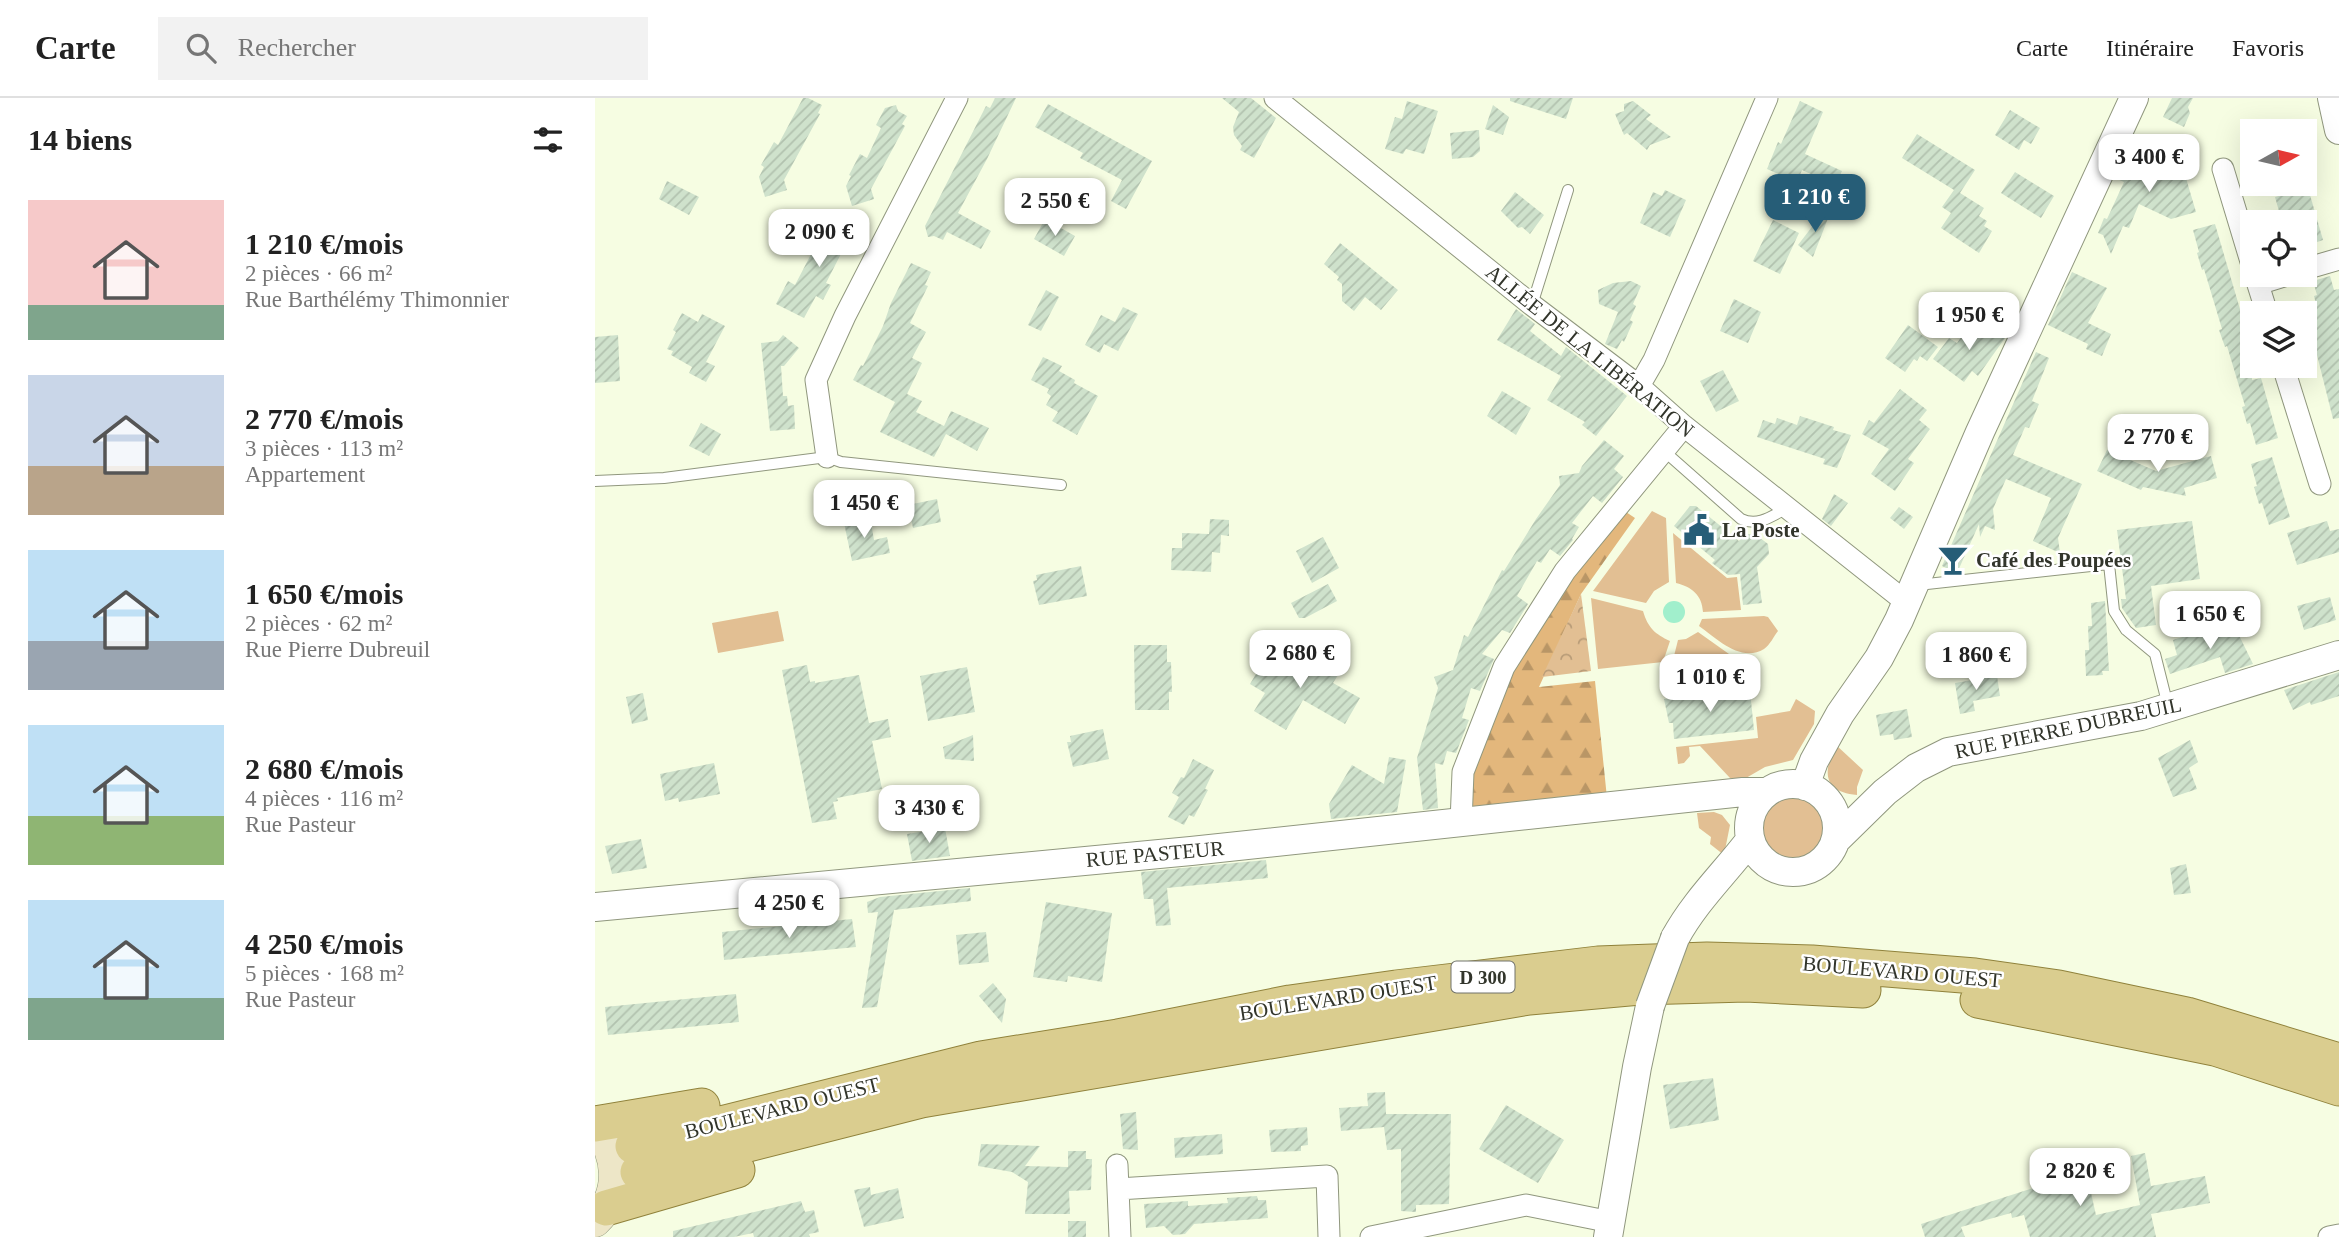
<!DOCTYPE html>
<html lang="fr">
<meta charset="utf-8">
<style>
body{margin:0;font-family:"Times New Roman",serif;background:#f2f2f2;color:#222;height:100vh;display:flex;flex-direction:column;font-size:26px;white-space:nowrap}
*{box-sizing:border-box;margin:0}
p{font-size:23px;color:#767676}
.icon{flex:none;width:38px;height:38px;fill:none;stroke:currentColor;stroke-width:2;stroke-linecap:round;stroke-linejoin:round}
.map{position:relative;flex:1;overflow:hidden}
.drawer{display:flex;flex-direction:column;background:#fff;width:595px}
.drawer>*{flex:none}
.needle{width:46px;rotate:82deg}
.buttons{position:absolute;left:1645px;top:21px;display:grid;gap:14px}
.buttons a{display:grid;place-items:center;width:77px;height:77px;border-radius:0px;background:#fff;box-shadow:0 7px 28px #0002;font-size:35px}
.price{position:absolute;translate:-50% -60px;padding:0 16px;border-radius:14px;background:#fff;color:#222;font-size:23px;line-height:46px;filter:drop-shadow(0 2px 4px #0008)}
.price::after{content:'';position:absolute;left:50%;top:42px;width:21px;height:16px;margin-left:-10px;background:inherit;clip-path:polygon(0 0,100% 0,50% 100%)}
.price.active{background:#265d77;color:#fff}
ul{padding:0;list-style:none}
li{display:flex;align-items:center;gap:21px;height:175px;padding:0 28px}
li span{display:grid;place-items:center;flex:none;width:196px;height:140px;border-radius:0px;color:#555}
li>.icon{margin-inline-start:auto}
span .icon{width:84px;height:84px;fill:#fffc;stroke-width:1}
li b{font-size:30px}
h2{display:flex;justify-content:space-between;align-items:center;height:84px;padding:0 28px;font-size:30px}
header{display:flex;align-items:center;gap:42px;box-sizing:border-box;height:98px;padding:0 35px;background:#fff;border-bottom:2px solid #e0e0e0}
header strong{font-size:33px}
nav{display:flex;gap:38px;margin-inline-start:auto;font-size:24px}
.search{width:490px;height:63px;background:#f2f2f2;display:flex;align-items:center;gap:18px;box-sizing:border-box;padding:0 24px;border-radius:0px;color:#767676;font-size:26px}
main{display:flex;flex:1;min-height:0}
.map>svg:first-child{display:block}
.grass{fill:#e2bf93}
.forest{fill:url(#forest-firs)}
.park{fill:url(#park-crowns)}
.water{fill:#a1efcc}
.building{fill:url(#building-hatch)}
.lines{fill:none;stroke-linecap:round;stroke-linejoin:round}
.service-casing{stroke:#90977e;stroke-width:12}
.minor-casing{stroke:#90977e;stroke-width:23}
.tertiary-casing{stroke:#90977e;stroke-width:30}
.secondary-casing{stroke:#90977e;stroke-width:33}
.primary-casing{stroke:#90823b;stroke-width:37}
.service{stroke:#fff;stroke-width:10}
.minor{stroke:#fff;stroke-width:21}
.tertiary{stroke:#fff;stroke-width:28}
.secondary{stroke:#ede6c7;stroke-width:32}
.primary{stroke:#dacd8f;stroke-width:35}
.tertiary-bridge-casing{stroke:#90977e;stroke-width:30;stroke-linecap:butt}
.tertiary-bridge{stroke:#fff;stroke-width:28}
.labels{text-anchor:middle;dominant-baseline:central;stroke-width:5;stroke-linejoin:round;paint-order:stroke}
.shield{fill:#fff;stroke:#70726b;stroke-width:2}
.shield-label{font-size:19px;font-weight:bold;fill:#32352b}
.street-label{font-size:21px;fill:#32352b;stroke:#fff}
.poi-label{font-size:21px;font-weight:bold;fill:#32352b;stroke:#fff;text-anchor:start}
</style>
<header>
<strong>Carte</strong>
<div class="search"><svg class="icon" aria-label="search" viewBox="0 0 24 24"><circle cx="10" cy="10" r="6"/><path d="M15 15l6 6"/></svg>Rechercher</div>
<nav><a>Carte</a><a>Itinéraire</a><a>Favoris</a></nav>
</header>
<main>
<section class="drawer">
<h2>14 biens<svg class="icon" aria-label="filters" viewBox="0 0 24 24"><path d="M4 7h16M4 17h16"/><circle cx="9" cy="7" r="2"/><circle cx="15" cy="17" r="2"/></svg></h2>
<ul>
<li><span style="background:linear-gradient(#f6c9c9 75%,#7fa58c 0)"><svg class="icon" aria-label="home" viewBox="0 0 24 24"><path d="M3 11l9-7 9 7M6 9v11h12V9"/></svg></span><div><b>1 210 €/mois</b><p>2 pièces · 66 m²</p><p>Rue Barthélémy Thimonnier</p></div></li>
<li><span style="background:linear-gradient(#c9d6e8 65%,#b9a48a 0)"><svg class="icon" aria-label="home" viewBox="0 0 24 24"><path d="M3 11l9-7 9 7M6 9v11h12V9"/></svg></span><div><b>2 770 €/mois</b><p>3 pièces · 113 m²</p><p>Appartement</p></div></li>
<li><span style="background:linear-gradient(#bfe0f5 65%,#9aa5b1 0)"><svg class="icon" aria-label="home" viewBox="0 0 24 24"><path d="M3 11l9-7 9 7M6 9v11h12V9"/></svg></span><div><b>1 650 €/mois</b><p>2 pièces · 62 m²</p><p>Rue Pierre Dubreuil</p></div></li>
<li><span style="background:linear-gradient(#bfe0f5 65%,#8fb573 0)"><svg class="icon" aria-label="home" viewBox="0 0 24 24"><path d="M3 11l9-7 9 7M6 9v11h12V9"/></svg></span><div><b>2 680 €/mois</b><p>4 pièces · 116 m²</p><p>Rue Pasteur</p></div></li>
<li><span style="background:linear-gradient(#bfe0f5 70%,#7fa58c 0)"><svg class="icon" aria-label="home" viewBox="0 0 24 24"><path d="M3 11l9-7 9 7M6 9v11h12V9"/></svg></span><div><b>4 250 €/mois</b><p>5 pièces · 168 m²</p><p>Rue Pasteur</p></div></li>
</ul>
</section>
<div class="map">
<svg width="1744" height="1139" viewBox="0 0 1744 1139">
<defs>
<pattern id="forest-firs" width="22" height="20" patternUnits="userSpaceOnUse" patternTransform="scale(1.75)"><rect width="22" height="20" fill="#e3b77c"/><path d="M5 1l3.5 6h-7zM16 11l3.5 6h-7z" fill="#b99666"/></pattern>
<pattern id="park-crowns" width="20" height="18" patternUnits="userSpaceOnUse" patternTransform="scale(1.75)"><rect width="20" height="18" fill="#e2bf93"/><path d="M2 6a3 3 0 1 1 6 0M12 15a3 3 0 1 1 6 0" fill="none" stroke="#b89c78"/></pattern>
<pattern id="building-hatch" width="6" height="6" patternUnits="userSpaceOnUse" patternTransform="scale(1.75)"><rect width="6" height="6" fill="#cfe2cc"/><path d="M-1 1l2-2M0 6l6-6M5 7l2-2" fill="none" stroke="#b2c2af"/></pattern>
</defs>
<rect width="100%" height="100%" fill="#f6fde2"/>
<path class="grass" d="M1057,413L1071,420L1074,484L1059,493L1051,505L998,493Z
M1078,435L1132,480L1142,479L1146,512L1108,514C1107,497 1097,489 1081,485Z
M996,500L1048,513C1053,530 1060,536 1075,543L1068,564L1003,571Z
M183,513L189,543L123,555L117,525Z
M1169,518L1173,519L1183,533C1179,538 1175,547 1169,551C1146,565 1122,541 1104,528L1107,521Z
M1103,534L1134,556L1078,562L1083,542L1091,541Z
M1201,601L1220,613L1219,626L1198,662L1170,669L1151,680H1135L1105,648L1094,649L1095,658L1089,665L1083,666L1081,649L1163,640L1161,619L1195,613Z
M1241,647L1268,672L1262,689V697C1227,694 1228,673 1241,647Z
M1166 730a33 33 0 1 1 66 0a33 33 0 1 1-66 0Z
M1119,714L1127,717L1135,727L1129,757L1115,746L1116,739L1104,730L1102,715Z"/>
<path class="forest" d="M1025,410L1040,420L986,496L944,589L1000,583L1012,700L877,713V674L914,571Z"/>
<path class="park" d="M986,496L996,573L947,579Z"/>
<path class="water" d="M1068 514a11 11 0 1 1 22 0a11 11 0 1 1-22 0Z"/>
<path class="building" d="M208,0H213L227,7L223,15L225,16L189,82L192,92L170,99L164,79L169,69L166,67L179,44L183,47Z
M400,0H421L392,61L363,115L396,133L386,151L352,134L348,142L339,138L333,139L330,128L391,8L395,10Z
M627,0H656L681,20L659,60L645,52L647,48L639,37L638,29L644,14Z
M915,0H978L971,21L915,3Z
M1577,0H1598L1593,9L1595,15L1589,29L1568,19Z
M812,3L843,13L829,56L811,51L808,56L790,51L800,19L807,21Z
M1038,3L1056,17L1051,21L1076,39L1055,47L1052,52L1032,35L1029,37L1020,16L1029,13V6Z
M1205,3L1228,14L1210,56L1247,73L1240,87L1207,72L1202,84L1172,71L1183,44L1186,46Z
M453,6L557,63L531,111L516,103L527,82L485,60L488,55L440,29Z
M301,7L303,13L312,18L307,26L310,28L276,91L279,101L257,108L251,88L256,78L254,77L265,56L272,60L286,30L281,27L290,10Z
M898,7L914,19L908,37L890,31Z
M1415,12L1445,30L1436,46L1429,42L1424,52L1400,37Z
M884,32L885,53L878,59L857,61L855,35Z
M1322,36L1380,72L1365,95L1389,110L1384,118L1392,123L1389,128L1397,133L1384,155L1346,130L1356,115L1347,109L1359,92L1307,60Z
M1583,53L1601,114L1576,121L1544,106L1534,130L1528,128L1516,156L1508,137L1503,135L1509,120L1512,121L1529,84L1520,80L1526,67L1530,68Z
M1420,74L1459,98L1446,120L1406,95Z
M72,83L104,99L94,117L64,101Z
M1713,90L1728,142L1710,148V124H1687L1680,99Z
M1070,92L1091,102L1075,139L1045,125L1058,94L1067,98Z
M920,94L949,117L935,136L927,129L923,130L906,113Z
M1233,108L1237,110L1218,159L1203,147Z
M254,121L264,144L258,155L249,150L231,185L236,187L228,202L221,198L209,220L181,206L193,183L200,187L224,141L222,134Z
M450,121L480,138L469,158L439,141Z
M1178,122L1204,135L1185,176L1158,163Z
M1620,126L1657,252V282L1666,280L1683,340L1661,347L1655,325L1652,326L1647,309L1650,308L1632,248L1630,249L1624,232L1627,231L1609,171L1607,172L1602,155L1604,154L1598,132Z
M745,145L803,192L786,212L770,199L759,213L747,203V186L742,182L744,179L729,166Z
M316,165L336,174L330,187L333,188L315,225L331,234L317,260L327,265L312,296L327,303L321,314L349,328L356,313L394,330L382,353L351,336L339,359L285,334L300,304L258,282L266,267L268,268L288,228L296,205Z
M1477,174L1512,190L1493,225L1516,236L1507,258L1491,251L1493,246L1453,227Z
M1735,178L1739,192L1744,191V320L1738,321L1711,213L1722,210L1719,198L1722,197L1718,183Z
M1036,183L1046,188L1038,206L1041,208L1035,222L1038,224L1029,244L1027,242L1022,251L1010,246L1023,214L1004,206L1003,192L1018,185Z
M451,192L464,199L446,233L433,227Z
M1139,201L1166,214L1153,245L1125,233Z
M528,209L543,216L523,253L509,246L505,255L490,247L506,217L520,224Z
M921,211L940,226L935,233L966,258L971,249L1032,298L1001,338L987,327L990,324L952,302L966,278L902,242Z
M87,215L103,224L107,216L130,228L111,264L120,268L111,284L94,275L97,269L76,257L78,253L72,251L81,234L78,232Z
M1377,224L1410,240L1383,278L1377,273L1369,284L1338,261L1354,240L1362,245Z
M1313,227L1343,249L1332,263L1325,258L1322,263L1319,261L1310,274L1290,260Z
M23,237L25,283L0,285V239Z
M188,237L204,250L189,268H186L188,298H192L193,308L199,307L200,331L175,333L166,245L183,243Z
M1441,254L1454,260L1437,303L1444,306L1434,330L1430,329L1418,357L1487,386L1463,440L1465,455L1438,443L1456,400L1411,381L1398,411L1400,432L1390,428L1385,439L1384,426L1362,475L1347,468Z
M448,259L467,268L464,273L480,282L479,285L503,298L482,337L457,323L463,314L451,307L456,298L452,295L454,291L436,282Z
M1128,272L1144,303L1121,314L1105,283Z
M1305,291L1332,312L1324,322L1335,331L1313,361L1319,365L1300,393L1276,376L1294,351L1267,336L1274,322L1279,325Z
M907,293L936,310L921,337L892,318Z
M1205,318L1239,329L1238,332L1256,337L1242,370L1228,366L1230,361L1162,339L1168,322L1180,326L1182,320L1202,327Z
M106,325L126,336L114,358L94,348Z
M1009,342L1029,358L1019,371L1028,379L1007,405L998,398L977,425L984,429L977,441L978,442L965,458L955,451L946,465L942,463L922,498L933,506L915,535L907,532L887,556L899,561L885,593L876,590L867,620L874,622L861,655L852,653L848,667L840,665L843,710L828,712L822,660L843,590L839,579L858,572L869,537L873,539L907,472L909,473L941,421L965,387L964,378L984,375L987,368Z
M1512,352L1561,373L1616,358L1622,380L1589,390L1591,398L1548,389L1546,392L1502,373Z
M1677,359L1695,419L1674,427L1667,405L1664,406L1659,389L1662,388L1656,366Z
M1239,396L1253,405L1236,428L1227,421Z
M342,401L346,424L318,430L313,407Z
M1095,408H1101L1144,443L1150,436H1160L1173,446L1174,456L1162,469L1167,505L1148,507L1145,476L1133,477L1117,465L1120,462L1079,428Z
M1304,409L1318,419L1309,431L1295,420Z
M267,417L269,427L276,425L279,442L292,439L295,455L257,463L248,420Z
M615,421L634,422V438L626,437L625,455L617,454L616,474L576,472L577,450H587V435L614,436Z
M1597,423L1605,481L1556,488L1561,527L1541,530L1527,510L1526,501H1531L1522,432Z
M1732,423L1735,433L1744,431V454L1702,467L1692,435Z
M728,439L744,470L717,485L701,453Z
M486,468L492,498L444,507L438,483L442,482L441,477Z
M733,486L742,503L710,520H704L696,505Z
M1735,499L1741,522L1709,532L1702,508Z
M1510,503L1514,573H1507L1508,577L1491,578L1490,552H1494L1493,528H1497L1496,505Z
M1640,529L1658,566L1630,575L1625,559L1575,576L1570,561L1582,557L1578,542L1613,531L1615,536Z
M539,547H572V564H576L577,594H574V612H540Z
M690,555L723,574L731,560L748,569L738,585L765,600L750,626L708,602L691,632L659,613L670,595L655,586L671,559Z
M212,567L215,584L220,583V585L264,577L274,625L293,621L296,639L277,643L287,691L242,700L243,703L238,704L242,721L217,725L187,572Z
M372,569L380,614L333,623L325,578Z
M1744,574V598L1716,607L1715,604L1698,612L1689,592Z
M1402,578L1405,598L1378,603L1380,613L1365,616L1360,585Z
M1155,593L1159,632L1079,641L1078,625H1074L1069,601Z
M48,595L53,622L37,626L31,599Z
M1312,611L1317,639L1299,642L1298,636L1285,638L1281,617Z
M508,631L514,661L478,669L472,644H476L475,638Z
M378,637L379,663L350,661L348,649Z
M1595,642L1603,664L1594,670L1602,691L1578,699L1563,660Z
M794,659L811,662L802,714L736,721L734,706L757,667L789,686Z
M598,661L619,672L610,691L613,692L599,719L594,717L589,727L573,719L584,699L577,695L586,679L589,680Z
M119,665L125,696L84,704L83,700L70,703L65,676Z
M350,730L355,758L317,763L312,736Z
M46,741L52,770L17,776L10,748Z
M671,762L673,780L572,790L576,827L561,828L558,801H549L546,774Z
M1591,766L1596,795L1579,797L1575,770Z
M375,790L376,803L299,812L282,909L267,910L283,814L273,815L272,804L285,799Z
M451,804L517,815L507,884L473,878L472,884L438,879Z
M257,821L261,849L129,862L127,834Z
M391,834L394,864L364,867L361,837Z
M398,885L411,901L407,925L384,898Z
M141,896L144,924L13,937L10,909Z
M1118,980L1124,1022L1075,1031L1068,987Z
M790,994L791,1016H856L854,1106L821,1107V1114L806,1113V1051L792,1052L789,1029L746,1033L744,1010L773,1008L772,995Z
M911,1007L969,1042L943,1085L884,1051Z
M541,1014L543,1052L528,1051L525,1016Z
M712,1029L713,1047L706,1048V1053L676,1054L674,1032Z
M627,1036L628,1056L580,1060L579,1040Z
M386,1046L445,1048L430,1068L473,1069V1053H491V1061H497L496,1092L474,1093L475,1116H430L433,1084L417,1074L383,1068Z
M1550,1055L1556,1088L1610,1078L1615,1105L1556,1116L1561,1139H1435L1429,1117L1417,1120L1416,1115L1366,1129L1370,1139H1330L1326,1126L1491,1073L1501,1117L1545,1107L1536,1058Z
M275,1089L276,1097L303,1090L309,1120L269,1129L259,1092Z
M662,1098L663,1102H671L673,1120L599,1126L590,1136L578,1137L569,1128L551,1130L549,1106L593,1103V1108L633,1105L632,1100Z
M206,1103L210,1114L219,1112L224,1134L214,1136L215,1139H159L158,1135L139,1139H78V1133Z
M473,1123H491V1139H473Z"/>
<g class="lines">
<defs>
<path id="service" d="M937,207L973,92
M1069,353L1146,421C1163,429 1177,418 1192,410
M0,383L69,380L232,359L246,364L466,387
M1323,487L1514,466L1519,513L1531,532L1560,556L1573,608"/>
<path id="minor" d="M680,0L937,207L1044,288L1089,328L1311,504
M1628,71L1657,167
M1710,171L1744,161
M1660,177L1672,215
M1663,186L1692,177
M1688,268L1725,386
M1044,288L1059,262L1172,0
M232,359L221,282L250,218L362,0
M866,725L868,674L909,569L970,473L1089,328
M522,1067L525,1139
M523,1091L732,1078L734,1139
M776,1139L931,1107L1016,1124
M1734,1139L1744,1137"/>
<path id="tertiary" d="M1737,0L1744,32
M1154 730a44 44 0 1 1 88 0a44 44 0 1 1-88 0Z
M1210,688L1219,663L1245,616L1284,560L1304,522L1385,334L1539,0
M1240,743L1290,694L1321,670L1353,654L1546,618L1744,557
M0,809L596,753L1148,694H1172
M1080,840C1100,803 1130,775 1155,742
M1013,1139L1042,969L1055,908"/>
<path id="secondary" d="M0,1026C24,1055 29,1095 0,1123"/>
<path id="primary" d="M1383,902L1620,950L1744,990
M0,1026L107,1008
M38,1048L386,961L523,939L695,905L801,890L1003,866L1112,862L1217,865L1380,878L1464,890L1592,917L1744,963
M43,1074L326,1002L934,899L1045,889L1151,886L1268,892
M11,1110L142,1072"/>
</defs>
<use href="#service" class="service-casing"/>
<use href="#minor" class="minor-casing"/>
<use href="#tertiary" class="tertiary-casing"/>
<use href="#secondary" class="secondary-casing"/>
<use href="#primary" class="primary-casing"/>
<use href="#service" class="service"/>
<use href="#minor" class="minor"/>
<use href="#tertiary" class="tertiary"/>
<use href="#secondary" class="secondary"/>
<use href="#primary" class="primary"/>
<defs>
<path id="tertiary-bridge" d="M1055,908L1080,840"/>
</defs>
<use href="#tertiary-bridge" class="tertiary-bridge-casing"/>
<use href="#tertiary-bridge" class="tertiary-bridge"/>
</g>
<defs>
<symbol id="civic-bare" viewBox="-9 -9 18 18"><path d="M-.6-6.5H3V-4.5H.6V-3L4-1V1h2V6H-6V1h2V-1L-.6-3ZM-1.2 2.5V6h2.4V2.5Z" fill="#265d77" stroke="#fff" stroke-width="2.5" paint-order="stroke"/></symbol>
<symbol id="bar-bare" viewBox="-9 -9 18 18"><path d="M-6-5H6L.8 .8V4.5H3.5V6h-7V4.5H-.8V.8Z" fill="#265d77" stroke="#fff" stroke-width="2.5" paint-order="stroke"/></symbol>
</defs>
<g fill-rule="evenodd">
<use href="#civic-bare" x="1082" y="410" width="44" height="44"/>
<use href="#bar-bare" x="1336" y="440" width="44" height="44"/>
</g>
<g class="labels">
<rect class="shield" x="856.5" y="863.5" width="63" height="31" rx="5"/>
<g class="shield-label">
<text x="888" y="879">D 300</text>
</g>
<g class="street-label">
<text transform="translate(995 253) rotate(39)">ALLÉE DE LA LIBÉRATION</text>
<text transform="translate(1473 630) rotate(-12)">RUE PIERRE DUBREUIL</text>
<text transform="translate(560 756) rotate(-5)">RUE PASTEUR</text>
<text transform="translate(1307 874) rotate(5)">BOULEVARD OUEST</text>
<text transform="translate(743 900) rotate(-9)">BOULEVARD OUEST</text>
<text transform="translate(187 1010) rotate(-14)">BOULEVARD OUEST</text>
</g>
<g class="poi-label">
<text x="1127" y="432">La Poste</text>
<text x="1381" y="462">Café des Poupées</text>
</g>
</g>
</svg>
<div class="buttons">
<a><svg class="needle" viewBox="-14 -14 28 28"><path d="M0-13l5 13h-10z" fill="#e53935"/><path d="M0 13l5-13h-10z" fill="#767676"/></svg></a>
<a><svg class="icon" aria-label="locate" viewBox="0 0 24 24"><circle cx="12" cy="12" r="6"/><path d="M12 2v4M12 18v4M2 12h4M18 12h4"/></svg></a>
<a><svg class="icon" aria-label="layers" viewBox="0 0 24 24"><path d="M12 4l9 5-9 5-9-5zM3 14l9 5 9-5"/></svg></a>
</div>
<b class="price" style="left:1554px;top:96px">3 400 €</b>
<b class="price active" style="left:1220px;top:136px">1 210 €</b>
<b class="price" style="left:460px;top:140px">2 550 €</b>
<b class="price" style="left:224px;top:171px">2 090 €</b>
<b class="price" style="left:1374px;top:254px">1 950 €</b>
<b class="price" style="left:1563px;top:376px">2 770 €</b>
<b class="price" style="left:269px;top:442px">1 450 €</b>
<b class="price" style="left:1615px;top:553px">1 650 €</b>
<b class="price" style="left:705px;top:592px">2 680 €</b>
<b class="price" style="left:1381px;top:594px">1 860 €</b>
<b class="price" style="left:1115px;top:616px">1 010 €</b>
<b class="price" style="left:334px;top:747px">3 430 €</b>
<b class="price" style="left:194px;top:842px">4 250 €</b>
<b class="price" style="left:1485px;top:1110px">2 820 €</b>
</div>
</main>
